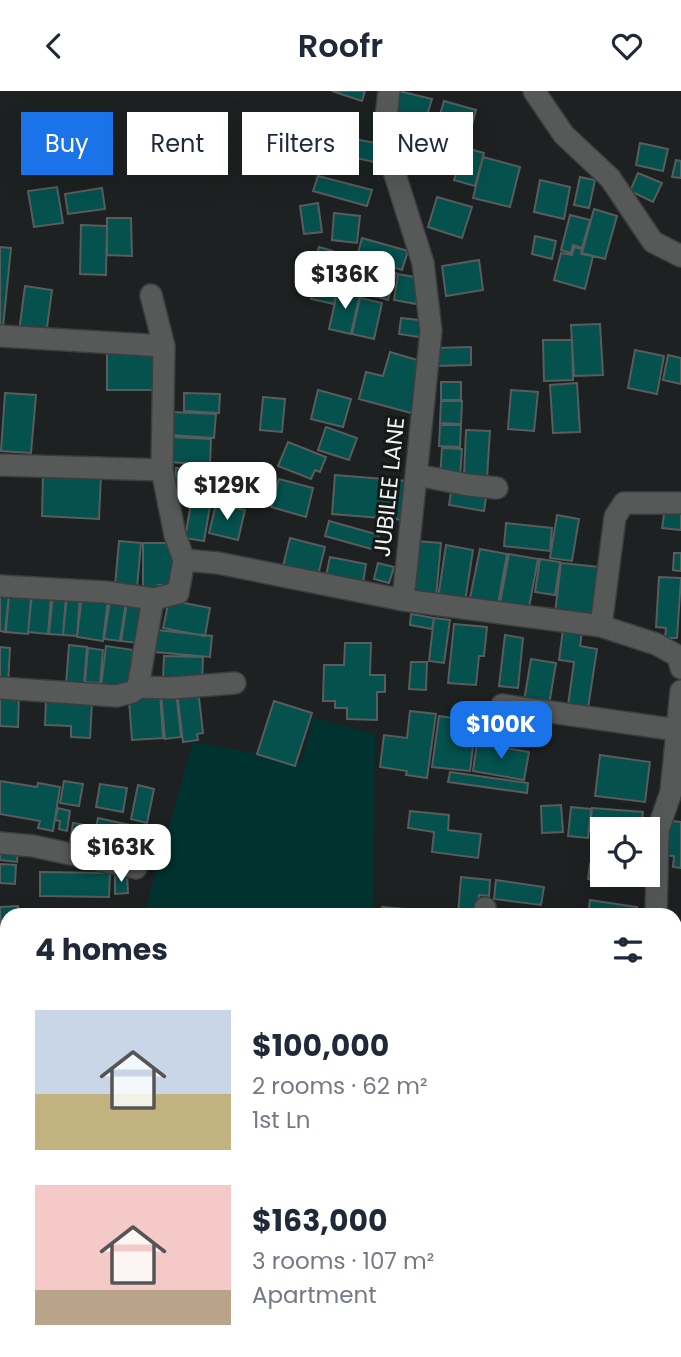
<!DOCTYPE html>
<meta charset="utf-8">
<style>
body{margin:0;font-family:Poppins,sans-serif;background:#f2f2f3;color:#1f2937;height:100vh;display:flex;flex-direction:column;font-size:26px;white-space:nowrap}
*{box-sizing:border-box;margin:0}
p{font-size:23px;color:#747a83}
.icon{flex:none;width:38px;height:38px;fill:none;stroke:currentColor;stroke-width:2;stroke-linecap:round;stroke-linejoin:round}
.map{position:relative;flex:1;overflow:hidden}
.side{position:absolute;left:0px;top:817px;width:682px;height:450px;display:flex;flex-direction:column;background:#fff;border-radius:21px 21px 0 0;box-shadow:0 7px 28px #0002}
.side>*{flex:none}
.guide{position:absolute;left:21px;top:21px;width:640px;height:63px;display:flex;gap:14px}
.fabs{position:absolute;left:590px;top:726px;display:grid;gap:14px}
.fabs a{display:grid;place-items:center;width:70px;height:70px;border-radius:0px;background:#fff;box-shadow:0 7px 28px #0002;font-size:35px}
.price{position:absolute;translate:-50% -60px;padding:0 16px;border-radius:14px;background:#fff;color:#222;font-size:23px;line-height:46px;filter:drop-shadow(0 2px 4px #0008)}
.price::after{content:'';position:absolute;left:50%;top:42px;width:21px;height:16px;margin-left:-10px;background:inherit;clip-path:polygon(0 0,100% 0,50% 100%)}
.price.selected{background:#1a73e8;color:#fff}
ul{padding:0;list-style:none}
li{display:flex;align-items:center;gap:21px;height:175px;padding:0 35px}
li span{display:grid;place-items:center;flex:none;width:196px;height:140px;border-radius:0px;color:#555}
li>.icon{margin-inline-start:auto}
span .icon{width:84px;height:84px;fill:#fffc;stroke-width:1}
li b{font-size:30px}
h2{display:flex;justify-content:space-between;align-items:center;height:84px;padding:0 35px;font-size:30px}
.pill{padding:0 24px;border-radius:0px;background:#fff;box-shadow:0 7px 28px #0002;font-size:24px;line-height:63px}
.pill.selected{background:#1a73e8;color:#fff}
header{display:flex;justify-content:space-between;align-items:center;height:91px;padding:0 35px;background:#fff;font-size:32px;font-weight:600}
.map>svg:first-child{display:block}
.green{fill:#003330}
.building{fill:#04514d;stroke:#595c5c;stroke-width:2}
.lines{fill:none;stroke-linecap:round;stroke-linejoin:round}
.minor-casing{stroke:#3b3e3e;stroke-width:24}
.minor{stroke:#575958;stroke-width:21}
.labels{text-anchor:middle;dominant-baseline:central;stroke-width:6;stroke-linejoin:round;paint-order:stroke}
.street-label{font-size:23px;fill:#f0f2f2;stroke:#151817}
</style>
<header><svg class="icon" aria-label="back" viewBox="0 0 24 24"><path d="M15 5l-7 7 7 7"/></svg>Roofr<svg class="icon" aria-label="heart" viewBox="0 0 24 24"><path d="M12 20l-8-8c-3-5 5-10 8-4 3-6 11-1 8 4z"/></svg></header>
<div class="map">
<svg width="681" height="1266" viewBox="0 0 681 1266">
<rect width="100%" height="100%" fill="#1e2121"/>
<path class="green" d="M313,627L375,643L373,824H172L145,820L193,651L302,671Z"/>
<path class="building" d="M332,0H365L362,10Z
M399,0L432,8L423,37L391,27Z
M444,10L476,19L468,49L435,40Z
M292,27L347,42L341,60L286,45Z
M397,38L431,46L424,77L411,74L409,81L399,79L404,55L393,52Z
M349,47L387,54L384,73L346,65Z
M640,52L668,58L663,80L636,74Z
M459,55L484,62L475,95L454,89L456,83L445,80L448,69L454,71Z
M483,66L520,76L510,116L473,107Z
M676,69L681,70V87L672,86Z
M638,82L662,92L653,111L630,100Z
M318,85L372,99L367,115L313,100Z
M580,86L595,89L589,117L574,114Z
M540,89L570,96L564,128L534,121Z
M57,96L63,132L34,136L28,100Z
M102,97L105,118L68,123L65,103Z
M437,106L472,116L462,147L428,136Z
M318,112L322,141L304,143L300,115Z
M594,118L617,125L605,168L582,162Z
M334,122L360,125L357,152L332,149Z
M570,124L590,129L582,157L573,154L571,162L561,159Z
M107,127H131L132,165L107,164Z
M81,134L107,135L106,184L80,183Z
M535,145L556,150L552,168L532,163Z
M362,147L408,160L402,179L357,165Z
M0,156L11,157L3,236H0Z
M319,156L333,160L326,186L311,181Z
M574,156L582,158L581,163L593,165L585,198L554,189L561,162L572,164Z
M335,168L362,176L356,197L329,189Z
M479,169L483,199L446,205L442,175Z
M367,174L396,182L388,209L360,201Z
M398,183L420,187L416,213L394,209Z
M316,190L338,195L334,213L311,208Z
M25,195L52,199L46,244L19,241Z
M338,198L360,203L351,243L329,238Z
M360,207L382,212L374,248L352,243Z
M401,227L428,230L426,247L399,243Z
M600,233L603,284L574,285L571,234Z
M543,249H572L573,289L544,290Z
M471,256V274L436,275L435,257Z
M635,259L664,265L657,303L628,297Z
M107,261L157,262V299H107Z
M390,261L424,271L411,322L359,308L366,281L383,285Z
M668,264L681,267V293L663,289Z
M441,291H461V309H441Z
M577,292L580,341L553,342L550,294Z
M318,299L351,308L343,336L311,328Z
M511,299L538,301L534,340L508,338Z
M5,302L36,304L31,362L1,360Z
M184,302L220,303L219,322L184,320Z
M263,306L285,308L282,341L260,339Z
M441,310H462L461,333L440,332Z
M172,321L216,323L214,347L171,344Z
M440,334H461L460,356L439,355Z
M326,336L357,347L349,369L318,359Z
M466,339L490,340L487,387L464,385Z
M172,346L211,348L210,374L170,371Z
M288,351L326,366L320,381L315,379L311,388L278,375Z
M442,357L462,358L460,386L440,385Z
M176,377L216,380L214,411L197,410L198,406L174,404Z
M43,381L101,383L99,428L42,425Z
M335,384L408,390L405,429L332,423Z
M279,388L313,397L306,426L271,416Z
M452,395L487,400L484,420L449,414Z
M191,412L210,415L204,450L185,447Z
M216,413L245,419L238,449L209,442Z
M665,417L681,419V439L662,437Z
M557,424L579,428L572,470L550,467Z
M329,430L379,444L375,459L325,445Z
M506,432L552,437L550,460L504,455Z
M290,447L325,456L318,484L283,475Z
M119,450L141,452L137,497L115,495Z
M416,450L441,452L436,506L410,504Z
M143,452H174V494H158V503H143Z
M446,454L473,459L465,511L438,507Z
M480,458L507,463L497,518L469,512Z
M674,462H681V480L673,479Z
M509,463L538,468L528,522L499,518Z
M330,466L366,473L363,492L326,485Z
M540,468L560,471L555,504L535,501Z
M378,472L394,476L389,492L374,488Z
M561,472L599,476L594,526L555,522Z
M659,486L681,487L677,547H665L666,537L656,536Z
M0,502L9,503L5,541L0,540Z
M9,503L31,505L28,543L6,541Z
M32,504L51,506L48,543L28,541Z
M53,504L66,505L63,544L49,543Z
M67,504L80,506L77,545L63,544Z
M82,505L108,508L103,550L77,546Z
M110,509L126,511L120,550L104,548Z
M169,509L210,517L205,545L163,537Z
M127,511L143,513L137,552L121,550Z
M411,523L434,527L432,538L410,534Z
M434,527L450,529L444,572L429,570Z
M454,533L487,536L484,565H479L476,594L448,592Z
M563,538L582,541L580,555L597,558L588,617L568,614L574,571L559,569Z
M157,539L212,545L210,566L155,561Z
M505,544L523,547L518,597L499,595Z
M345,552H371L370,584H385V601H377V629L347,628V617H335V610H323L324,574H344Z
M69,554L87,556L84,594L66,593Z
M106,555L133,559L128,599L101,596Z
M0,556L10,557L8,594L0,593Z
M88,557L103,559L100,592L85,591Z
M164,565L203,566L202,591L163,589Z
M531,568L556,572L549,614L524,610Z
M411,571H427L426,599L409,598Z
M198,598L203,642L197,643L198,649L183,651L177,601Z
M176,600L181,646L165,648L161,602Z
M160,601L163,647L132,649L129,609Z
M0,602L19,603L18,636L0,635Z
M46,609L92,611L90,647L71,646V635L45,634Z
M274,610L312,622L295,675L257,663Z
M410,620L436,623L427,687L406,684L407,680L380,676L384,644L407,647Z
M439,625L476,630L470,680L432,676Z
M477,652L529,661L524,689L473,680Z
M600,664L650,671L645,711L595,705Z
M450,681L528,692L527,702L448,691Z
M0,690L37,696L38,692L60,696L53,740L38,737L40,730L0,723Z
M64,690L83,693L79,715L60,712Z
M100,693L127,697L123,721L96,716Z
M138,694L154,698L147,732L131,728Z
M561,714L563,741L542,742L541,715Z
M571,716L591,718L588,747L568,745Z
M58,717L70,720L67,740L59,738L60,730L55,729Z
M592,717L643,721L641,738L590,740Z
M410,720L449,724L448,739L481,743L478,767L432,761L434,741L408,737Z
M98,727L135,735L127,772L90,764Z
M663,729L681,731V777L673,776L674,765L659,764Z
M73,732L91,735L87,761L69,758Z
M0,756L18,757L17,771L0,769Z
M0,773L16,774L15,793L0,792Z
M590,773L602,774L605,790L588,788Z
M40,781L110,782L109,806L40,805Z
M127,783L128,802L115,803V784Z
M461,786L490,789L489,805L479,804L478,824H458Z
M496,789L544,796L541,814L494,808Z
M590,809L637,816L636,824H588Z
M18,815V824H7V897L3,898L0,816Z
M382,816L405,818V824H381Z
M121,819V824H30V822Z
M681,839V869H676V840Z
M676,874L681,875V939H676Z
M7,913V943L0,944V914Z
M5,1008L7,1009V1059L1,1058Z
M678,1071L681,1072V1119L676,1118V1088Z
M676,1128L681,1129V1193L676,1192Z
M676,1197L681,1199V1215L678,1227H676Z
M9,1260H43V1266H9Z
M44,1260H66V1266H44Z
M68,1260H95L93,1266H67Z
M281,1260H300L312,1265L278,1266Z
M316,1260H332L330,1266L314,1264Z
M433,1260H449L464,1264L465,1260H484L483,1266H432Z
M533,1260H581L579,1266H532Z
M621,1260H642L659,1264L620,1266Z"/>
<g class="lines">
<defs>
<path id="minor" d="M389,0L385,35L392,74L423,172L431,240L403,509L601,535L656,553L678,565L681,577
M534,0L564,44L610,87L653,151L681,165
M151,204L164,255L162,379L175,444L184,469
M0,245L164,255
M0,374L162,379
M417,384L468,394L497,397
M0,495L105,501L154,508L178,502L184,469L218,472L403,509
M601,535L615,426L624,412H679
M138,596L153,508
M0,597L117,605L132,601L138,596L171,597L235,592
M502,614L677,639
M0,752L33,755L136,777
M485,824V817
M656,824L658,739L671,701L681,600
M676,948H681
M0,997L7,998
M377,1260L394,1266
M98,1266L100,1260"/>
</defs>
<use href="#minor" class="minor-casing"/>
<use href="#minor" class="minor"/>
</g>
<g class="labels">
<g class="street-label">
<text transform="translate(389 396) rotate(-84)">JUBILEE LANE</text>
</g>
</g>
</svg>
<div class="fabs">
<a><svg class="icon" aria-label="locate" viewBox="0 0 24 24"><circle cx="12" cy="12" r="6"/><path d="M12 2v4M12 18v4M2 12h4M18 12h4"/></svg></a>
</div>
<b class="price" style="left:345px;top:220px">$136K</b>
<b class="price" style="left:227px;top:431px">$129K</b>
<b class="price selected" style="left:501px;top:670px">$100K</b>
<b class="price" style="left:121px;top:793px">$163K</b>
<div class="guide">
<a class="pill selected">Buy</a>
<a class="pill">Rent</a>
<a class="pill">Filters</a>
<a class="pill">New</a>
</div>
<section class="side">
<h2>4 homes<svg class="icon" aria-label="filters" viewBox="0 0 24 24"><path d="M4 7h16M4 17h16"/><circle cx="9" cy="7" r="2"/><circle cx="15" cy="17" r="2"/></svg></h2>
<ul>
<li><span style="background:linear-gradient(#c9d6e8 60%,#c2b280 0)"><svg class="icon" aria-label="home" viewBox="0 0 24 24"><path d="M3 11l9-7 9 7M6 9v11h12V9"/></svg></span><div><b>$100,000</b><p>2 rooms · 62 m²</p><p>1st Ln</p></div></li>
<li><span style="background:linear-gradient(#f6c9c9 75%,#b9a48a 0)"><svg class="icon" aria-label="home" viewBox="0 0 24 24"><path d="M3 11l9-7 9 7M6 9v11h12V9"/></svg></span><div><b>$163,000</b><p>3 rooms · 107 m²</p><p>Apartment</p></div></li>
</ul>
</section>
</div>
